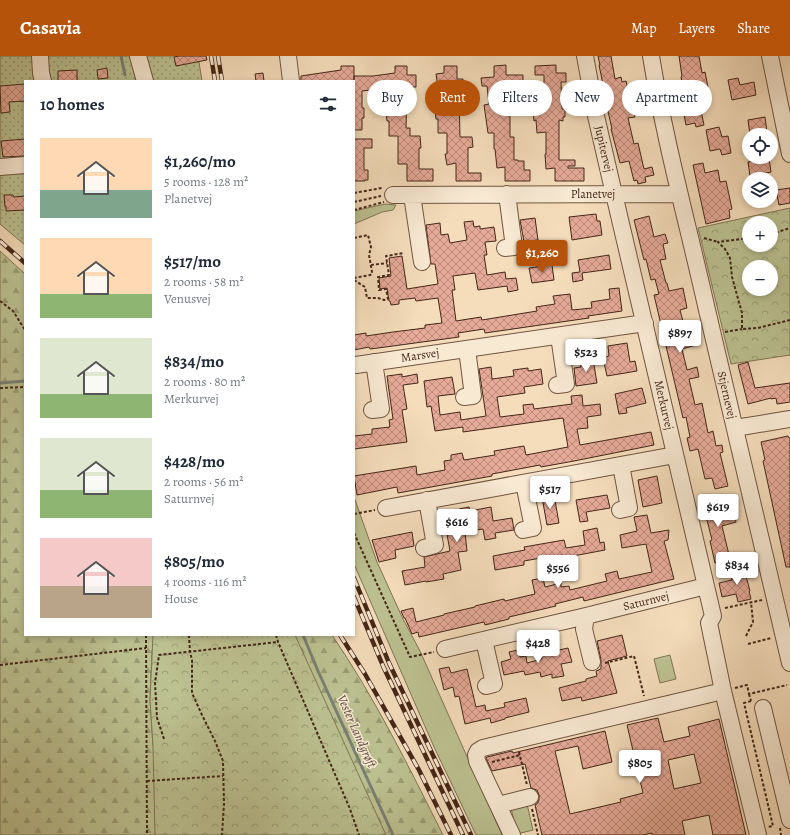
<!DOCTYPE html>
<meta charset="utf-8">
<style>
body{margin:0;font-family:Alegreya,serif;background:#f2f2f3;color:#1f2937;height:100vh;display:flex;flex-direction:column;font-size:15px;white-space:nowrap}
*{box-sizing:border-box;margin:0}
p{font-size:13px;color:#747a83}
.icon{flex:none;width:22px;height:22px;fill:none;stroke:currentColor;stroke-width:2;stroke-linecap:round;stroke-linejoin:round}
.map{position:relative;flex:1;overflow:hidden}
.panel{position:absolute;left:24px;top:24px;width:331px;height:556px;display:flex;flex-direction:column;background:#fff;border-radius:0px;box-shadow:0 2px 6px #0003}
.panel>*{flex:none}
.guide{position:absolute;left:367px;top:24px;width:363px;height:36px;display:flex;gap:8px}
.buttons{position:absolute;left:742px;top:72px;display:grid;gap:8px}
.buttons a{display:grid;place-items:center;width:36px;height:36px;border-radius:50%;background:#fff;box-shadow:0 2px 6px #0003;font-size:20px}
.price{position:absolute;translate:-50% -34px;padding:0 9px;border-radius:4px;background:#fff;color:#222;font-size:13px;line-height:26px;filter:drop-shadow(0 1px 2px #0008)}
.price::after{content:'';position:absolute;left:50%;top:24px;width:12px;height:9px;margin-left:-6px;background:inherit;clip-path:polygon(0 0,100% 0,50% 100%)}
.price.active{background:#b45309;color:#fff}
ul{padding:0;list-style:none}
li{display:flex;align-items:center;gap:12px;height:100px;padding:0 16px}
li span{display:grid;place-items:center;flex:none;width:112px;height:80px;border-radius:0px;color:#555}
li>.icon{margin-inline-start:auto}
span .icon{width:48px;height:48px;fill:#fffc;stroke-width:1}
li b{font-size:17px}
h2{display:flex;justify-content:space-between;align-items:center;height:48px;padding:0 16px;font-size:17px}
.pill{padding:0 14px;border-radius:18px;background:#fff;box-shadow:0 2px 6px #0003;font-size:14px;line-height:36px}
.pill.active{background:#b45309;color:#fff}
header{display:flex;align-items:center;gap:24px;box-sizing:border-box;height:56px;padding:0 20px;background:#b45309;color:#fff}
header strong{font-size:19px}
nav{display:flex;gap:22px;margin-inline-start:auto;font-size:14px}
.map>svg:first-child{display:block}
.grass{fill:#bcc191;stroke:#807454}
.forest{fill:url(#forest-firs);stroke:#807454}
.park{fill:url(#park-crowns);stroke:#807454;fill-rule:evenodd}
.garden{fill:url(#garden-dots);stroke:#807454}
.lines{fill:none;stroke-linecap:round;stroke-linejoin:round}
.stream{stroke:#798073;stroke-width:3}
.building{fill:url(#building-cross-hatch);stroke:#442618;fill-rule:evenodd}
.minor-casing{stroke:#705441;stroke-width:18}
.path{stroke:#442618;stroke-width:2;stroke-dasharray:3 2;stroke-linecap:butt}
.minor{stroke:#f8e9d3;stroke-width:16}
.rail-casing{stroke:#442618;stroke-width:4.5}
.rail{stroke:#f8e9d3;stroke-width:3;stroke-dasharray:9;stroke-linecap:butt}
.labels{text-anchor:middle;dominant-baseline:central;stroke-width:3;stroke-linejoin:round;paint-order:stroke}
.street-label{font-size:12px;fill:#442618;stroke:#f8e9d3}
.water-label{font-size:13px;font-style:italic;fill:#5a4c3e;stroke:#f8e9d3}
</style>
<header>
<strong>Casavia</strong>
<nav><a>Map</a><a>Layers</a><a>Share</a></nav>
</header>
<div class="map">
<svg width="790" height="779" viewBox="0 0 790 779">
<defs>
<pattern id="forest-firs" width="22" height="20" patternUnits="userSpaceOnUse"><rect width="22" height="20" fill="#bcc191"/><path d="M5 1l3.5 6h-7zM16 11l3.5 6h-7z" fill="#9a9d75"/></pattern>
<pattern id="park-crowns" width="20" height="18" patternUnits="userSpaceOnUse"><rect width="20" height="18" fill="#bcc191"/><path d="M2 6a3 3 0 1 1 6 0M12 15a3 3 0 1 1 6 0" fill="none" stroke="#9a9d75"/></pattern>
<pattern id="garden-dots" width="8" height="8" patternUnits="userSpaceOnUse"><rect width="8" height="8" fill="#bcc191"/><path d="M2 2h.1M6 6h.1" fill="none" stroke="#9a9d75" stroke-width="1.8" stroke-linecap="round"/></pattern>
<pattern id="building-cross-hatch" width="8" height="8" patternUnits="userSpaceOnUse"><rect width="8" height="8" fill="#e6aa98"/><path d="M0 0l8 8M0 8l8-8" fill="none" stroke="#bc8a7b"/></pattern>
</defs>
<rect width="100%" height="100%" fill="#f5ddbc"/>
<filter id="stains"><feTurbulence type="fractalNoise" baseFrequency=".005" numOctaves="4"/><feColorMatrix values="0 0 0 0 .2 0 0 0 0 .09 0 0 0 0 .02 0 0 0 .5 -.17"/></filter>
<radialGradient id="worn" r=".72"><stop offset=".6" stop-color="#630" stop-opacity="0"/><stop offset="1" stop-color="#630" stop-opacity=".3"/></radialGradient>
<path class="grass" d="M385,148L396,149L393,154L382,156L354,168V155Z
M354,441L377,506L403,563L420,595L502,779H476L434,691L354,508Z
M670,599L676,623L660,627L654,603Z
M527,748L533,774L517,778L511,752Z"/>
<path class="forest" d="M0,195L25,218V579H253L152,594L150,644L153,690L278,579H332C375,642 409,711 443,779H0Z"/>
<path class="park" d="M790,152V299L731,308L698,172ZM749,167H771V189H749ZM749,211H771V233H749Z
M153,579H295L386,779H155L153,690L150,644Z"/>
<path class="garden" d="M0,0H198L202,25H25V189L0,168Z"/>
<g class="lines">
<path class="stream" d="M121,0L125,19
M0,327L25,325
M303,579L318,615L393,779"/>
</g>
<path class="building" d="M179,0H206L207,4L176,10L174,1Z
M598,0H611L615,23L621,21L622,26L626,25L631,47H632L635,61L628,62L634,88L638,87L644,113L652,111L654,119L645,121L646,126L638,128L637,124L634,125L629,105L620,107L611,73H612L604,38H605L599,9H600Z
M679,0H699L702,17L705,16L708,31L694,34L699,56L701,55L704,69L696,71L695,67L686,69L682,48L686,47L681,21L682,20Z
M506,9V19H523V30H506V50H510V81H514V104H518V105H524V114H530V125H505V111L497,112L495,93H494V77H488L484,49L489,48L487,30H482L481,22L494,21V10Z
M556,9V17H566V26H561L562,53H565V61H563V65L559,64V104H575V110H568V112H584V125H555V112L546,113L545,98H546V76L537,77L536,64L534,65L533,54H534V53L543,52V40H544V19H535V10Z
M341,10H354V25H301V20L341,14Z
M395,10H407V19H416V31H407L406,72H410V80H420L421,92H419V113H433V125H407V108H398V80H389V65H387L386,54L394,53V34H388V32L362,35V52H364V62H362V74H354V20H373L395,17Z
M444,10H457V23H463V33H459L460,81H472L473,91L468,92V117H481V125H456V107L447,109L445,98H447V77H438V63H436L435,55L444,54L443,31L438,32L436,18L444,17Z
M107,12L108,22L98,23L97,14Z
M77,14V25H58V15Z
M263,17L264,25H256L255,18Z
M738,22L740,29L754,26L756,39L732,44L728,24Z
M25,28V45L9,46L10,56L1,57L0,30Z
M765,61L767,76H765V79H750L748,64Z
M719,71L722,81L728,80L731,97L722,99L720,93L710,95L706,74Z
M25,83V100L3,101L1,85Z
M354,83H372V92H364V114H368V124H365V125H354Z
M769,102L771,116L750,120L748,106Z
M703,107L705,117L718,114L720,126L726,125L732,153L729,154L730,162L706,168L693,109Z
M790,132V147L779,149L776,134Z
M4,139H13L14,141L25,140V154L6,155V151H5Z
M596,158L597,165H600L602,179L572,184L569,161Z
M649,160L654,181L665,178L668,187L663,188L666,203L660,204L666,227H667L669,235L683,232L687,252L680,254L687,281L694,279L696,289L682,293L687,314L697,311L699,321L689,323L695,349L702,347L708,377L713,375L716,390L722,389L723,396L720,397L728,430L715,433L712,422L705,423L698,393L690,395L687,382L690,381L686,361L683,362L654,239L659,238L655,223L651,224L646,203L644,204L634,164Z
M535,162L538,184L524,186L520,164Z
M473,165L474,171L480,170V173L494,171L496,185L485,186L487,199H484L487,219L505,216L506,223L516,222L518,234L508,236L507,230L478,234L475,217L453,220L455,234H452L456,265L481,261L482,264L537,255L536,251L555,248L553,240L570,238L572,254L592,252L591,246L610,243L609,233L619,232L622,255L588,260L589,262L485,277L484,273L458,277L459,281L393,290L370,293L369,291L354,294V279L366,277V280L393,276L425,272V269L442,267L438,242L416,245L415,242L399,244V248L391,249L390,245H389L387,232L380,233L379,222L391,220L389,202L402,200L407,233L438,228L435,208H431L426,169L440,167L441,179L448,178L450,187L467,184L464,166Z
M609,199L611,213L582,217L583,224L573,226L572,217L580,216L578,204Z
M552,209L554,224L532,227L529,212Z
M627,287L630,306L635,305L637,315L607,320L603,302L609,300L608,290Z
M593,303L597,327L576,330L574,312L581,311L580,305Z
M748,306L755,332L790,327V346L777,348L776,342L771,343V342L748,348L738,309Z
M491,311L492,323L514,320L513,314L528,312V315L541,313L543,328L524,331L525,337L497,341L500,361L524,358L523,349L533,348L534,353L572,348L571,340L582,339L583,350L600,348L601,359L587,361L588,372L577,373L580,389L651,376L654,389L574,405L541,411L540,409L492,418V420L398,437L397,431L357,439L354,420L416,410L417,419L445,414L444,405L451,404V399L462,397L464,404L495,399L494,395L524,390L526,399L568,391L563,362L463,376V371L435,375L431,350L427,351L424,325L452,321L455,338L438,340L440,359L460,356L461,364L486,360L479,313Z
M402,318V321L417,318L418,327L403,329L407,353L402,354L407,386L354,393V380L372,378V373L390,371L389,364L393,363L387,320Z
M642,332L646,347L626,352L627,357L619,358L615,338Z
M788,380L789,382H790V511H786L763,405L765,404L761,386Z
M657,420L662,447L643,451L638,424Z
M554,439L559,467L547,469L542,441Z
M607,439L610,452L586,456L588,465L580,466L576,444Z
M715,441L718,455L733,451L736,466L722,470L730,503L715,507L710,485L712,484L702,444Z
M469,451L470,455L491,451L493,465L512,462L514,474L495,477L496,482L485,484L483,473L465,476L467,495L458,496L461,514L443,518L444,523L426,526V525L405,529L402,515L425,511L424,501L450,495L446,473L443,474L440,460L459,457V453Z
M647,459L651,477L669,474L668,484L664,485L674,523L584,545L583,541L555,548L556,550L509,561V563L485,569L484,566L419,581L418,576L412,578L405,562H404L401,555L413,552L416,566L444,559V558L475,551V550L504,543L505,545L535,538L532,524L543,522L545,531L561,527V531L569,530L570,534L607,525L605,518L617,515L619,523L652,516L646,488L622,492L620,479L637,475L634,461Z
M597,472L600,487L604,486L605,494L573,500L574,501L563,503L562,499L541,503V502L524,505V509L495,514L493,500L525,494L524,491L564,484L566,492L585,489L583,475Z
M412,476L414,490L395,494L396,502L379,506L372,484Z
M744,513L750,535H749L751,543L738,546L736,538L722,541L719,527L732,524L730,517Z
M622,579L627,600L608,605L617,637L582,645L581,641L562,645L559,632L586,625V623L597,620L596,615L601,613V604L597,585Z
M568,592L572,606L561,608L564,620L552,622V618L541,621L540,616L525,619L524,615L504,619L501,606L511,603L509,596L518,594L520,601L526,600L527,607L542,603L541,598Z
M449,611L451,617L467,613L476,651L485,649L486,655L505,651L504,647L526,642L529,656L505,662V663L491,667L490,662L465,668L459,640L455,641L453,631L444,634L439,613Z
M658,662L664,686L690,680L688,671L719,663L746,779H713L709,759L682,765L685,779H652V777L643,779H542L535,749L537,748L539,744V739L537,734L531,732L525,708L492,715L486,702L487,701L512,695L513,697L605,675L612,706L583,713L578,690L555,695L570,758L621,746L620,743L643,737L627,669ZM694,698L701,727L674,733L668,704Z"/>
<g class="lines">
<defs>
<path id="minor" d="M40,0L41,17L43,25
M138,0L145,25
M288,0L291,25
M585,0L596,60L614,138L713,560L709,567L723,635
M651,0C665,86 688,169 707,254C735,371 762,489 790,607
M770,0L790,98
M0,111L25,109
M393,139L679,138
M412,139L422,206
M505,192L514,191L507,138
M356,309L645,267
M557,329L566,328L559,280
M464,341L473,340L467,293
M372,354L381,353L374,306
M735,372L790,363
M386,452L675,399
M620,454L629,452L621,409
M523,474L533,472L524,427
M424,492L435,489L427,444
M586,560L584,573L592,606
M484,584L494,628L486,630
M445,593L586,560L706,530
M763,652L790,764
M498,749L530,741
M512,779L477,705L476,699L478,695L483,692L723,635L758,779"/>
</defs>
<use href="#minor" class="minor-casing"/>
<path class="path" d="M354,137L382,132
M354,146L381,140
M354,154L384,146
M771,178L790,172
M354,182L368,179L371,191L369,199L372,216V218L370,219L354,222
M704,182L718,186
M749,182L718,186L725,193L730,202L732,221L742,257V273L758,272L790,264
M371,209L387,207
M354,224L365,231L367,242H378L384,244L388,243L386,233L379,234L378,221L389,219L386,200L404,197
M0,245L13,255L25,274
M725,276L742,273
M0,332L25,331
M354,458L375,454
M354,477L410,601L434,596
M725,552L762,544
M146,579L147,779
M189,579L190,596L192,604V637L202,659L215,685L223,705L224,747L222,779
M276,579L278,586L350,753L359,779
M746,580L753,566L751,546
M748,588L771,582
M605,607L634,600L644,640
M0,609L146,592
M735,632L747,629L749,638L787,629
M749,638L751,645
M751,645L744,647L773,770L768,771
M164,683L157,662L155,627L159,599L278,586
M519,696L527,729
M492,706L520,699
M147,725L223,720
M532,753L538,779
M780,772L781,779"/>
<use href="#minor" class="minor"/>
<defs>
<path id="rail" d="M211,0L215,25
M218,0L222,25
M0,185L25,207
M354,522L389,607L471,779
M354,541L383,610L463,779
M340,579L365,618L419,714L451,779"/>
</defs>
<use href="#rail" class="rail-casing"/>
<use href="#rail" class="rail"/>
</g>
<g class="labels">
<g class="street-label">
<text transform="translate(604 93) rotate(77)">Jupitervej</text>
<text x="593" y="138">Planetvej</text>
<text transform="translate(420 299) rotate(-8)">Marsvej</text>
<text transform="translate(727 339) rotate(77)">Stjernevej</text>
<text transform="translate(664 349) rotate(77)">Merkurvej</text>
<text transform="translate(646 545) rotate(-14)">Saturnvej</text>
</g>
<g class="water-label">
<text transform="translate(357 675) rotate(66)">Vester Landgrøft</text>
</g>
</g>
<rect width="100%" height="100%" filter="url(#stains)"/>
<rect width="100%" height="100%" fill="url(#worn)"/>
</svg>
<div class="buttons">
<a><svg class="icon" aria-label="locate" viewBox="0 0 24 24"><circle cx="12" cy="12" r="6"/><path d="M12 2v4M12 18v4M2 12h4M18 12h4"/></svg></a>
<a><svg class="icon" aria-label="layers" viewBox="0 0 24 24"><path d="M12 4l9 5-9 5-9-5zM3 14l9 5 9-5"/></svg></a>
<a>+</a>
<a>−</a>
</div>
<b class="price active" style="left:542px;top:218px">$1,260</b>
<b class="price" style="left:680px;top:298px">$897</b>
<b class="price" style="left:586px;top:317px">$523</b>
<b class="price" style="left:550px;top:454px">$517</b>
<b class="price" style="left:718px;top:472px">$619</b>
<b class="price" style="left:457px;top:487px">$616</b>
<b class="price" style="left:737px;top:530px">$834</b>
<b class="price" style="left:558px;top:533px">$556</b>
<b class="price" style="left:538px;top:608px">$428</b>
<b class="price" style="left:640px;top:728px">$805</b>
<div class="guide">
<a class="pill">Buy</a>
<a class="pill active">Rent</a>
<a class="pill">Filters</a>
<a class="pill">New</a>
<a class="pill">Apartment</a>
</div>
<section class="panel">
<h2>10 homes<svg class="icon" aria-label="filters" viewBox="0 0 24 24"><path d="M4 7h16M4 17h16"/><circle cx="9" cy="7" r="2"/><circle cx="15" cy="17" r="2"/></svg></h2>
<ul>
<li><span style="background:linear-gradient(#ffd9b3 65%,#7fa58c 0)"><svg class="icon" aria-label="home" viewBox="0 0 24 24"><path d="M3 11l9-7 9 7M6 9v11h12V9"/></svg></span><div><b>$1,260/mo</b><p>5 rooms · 128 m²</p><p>Planetvej</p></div></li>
<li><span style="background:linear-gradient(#ffd9b3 70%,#8fb573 0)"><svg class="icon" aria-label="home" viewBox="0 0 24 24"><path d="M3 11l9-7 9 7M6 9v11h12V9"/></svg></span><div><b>$517/mo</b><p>2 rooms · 58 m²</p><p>Venusvej</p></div></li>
<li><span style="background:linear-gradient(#dfe7d0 70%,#8fb573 0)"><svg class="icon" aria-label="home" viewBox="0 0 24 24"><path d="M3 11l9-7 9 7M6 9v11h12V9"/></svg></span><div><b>$834/mo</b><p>2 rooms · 80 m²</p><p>Merkurvej</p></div></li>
<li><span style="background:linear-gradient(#dfe7d0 65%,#8fb573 0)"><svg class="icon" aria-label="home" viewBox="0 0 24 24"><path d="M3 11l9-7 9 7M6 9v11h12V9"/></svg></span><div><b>$428/mo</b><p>2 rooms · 56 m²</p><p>Saturnvej</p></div></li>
<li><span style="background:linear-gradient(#f6c9c9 60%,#b9a48a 0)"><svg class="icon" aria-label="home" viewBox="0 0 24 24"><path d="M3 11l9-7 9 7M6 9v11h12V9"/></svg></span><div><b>$805/mo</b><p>4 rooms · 116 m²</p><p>House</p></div></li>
</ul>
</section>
</div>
